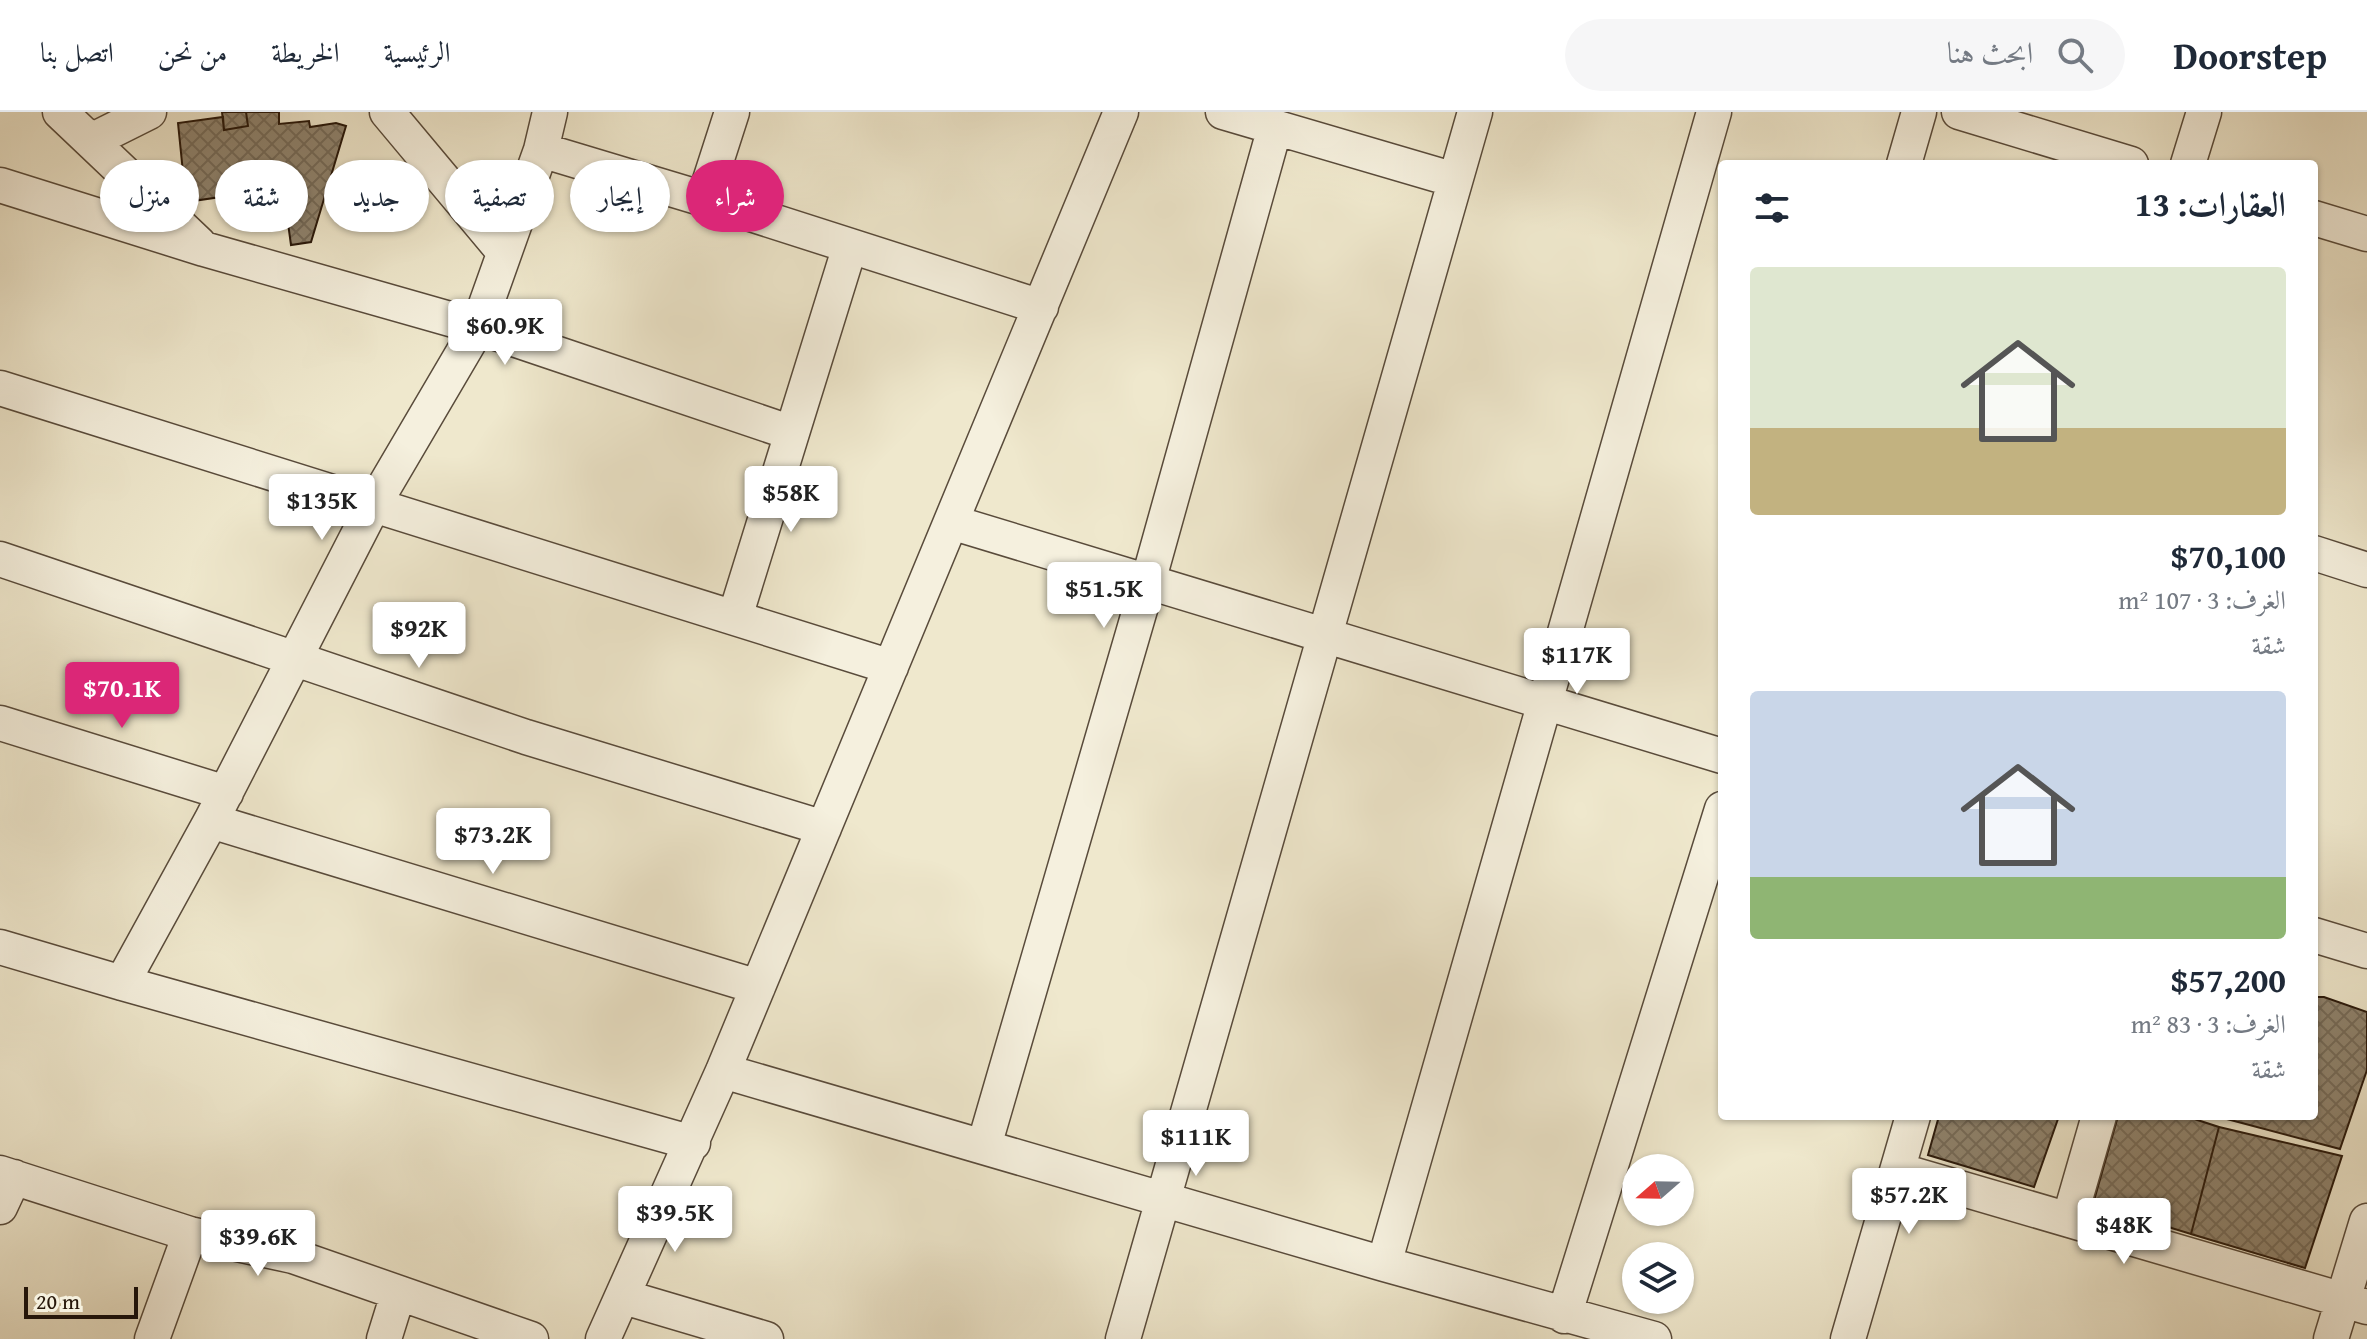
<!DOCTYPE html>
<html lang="ar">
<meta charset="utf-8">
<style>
body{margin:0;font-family:"Gentium Book Plus",Amiri,serif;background:#f6f6f7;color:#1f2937;direction:rtl;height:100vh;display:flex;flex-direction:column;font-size:30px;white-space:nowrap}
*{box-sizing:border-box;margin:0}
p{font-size:26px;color:#747a83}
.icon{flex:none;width:44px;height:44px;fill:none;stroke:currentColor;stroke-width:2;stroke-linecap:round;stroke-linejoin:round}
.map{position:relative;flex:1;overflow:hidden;direction:ltr}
.side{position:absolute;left:1718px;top:48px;width:600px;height:960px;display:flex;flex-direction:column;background:#fff;border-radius:8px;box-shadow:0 2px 6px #0004;direction:rtl}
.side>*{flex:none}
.guide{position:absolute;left:24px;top:48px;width:760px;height:72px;direction:rtl;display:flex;gap:16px}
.needle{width:52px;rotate:250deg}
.tools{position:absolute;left:1622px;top:1042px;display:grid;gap:16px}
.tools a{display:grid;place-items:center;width:72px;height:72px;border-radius:50%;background:#fff;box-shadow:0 2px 6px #0004;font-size:40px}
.scale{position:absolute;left:24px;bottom:20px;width:114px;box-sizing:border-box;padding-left:8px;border:4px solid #27170a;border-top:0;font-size:22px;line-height:28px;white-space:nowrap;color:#27170a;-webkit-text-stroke:6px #f5f0de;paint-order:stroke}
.price{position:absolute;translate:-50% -68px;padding:0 18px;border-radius:8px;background:#fff;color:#222;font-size:26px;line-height:52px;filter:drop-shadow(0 2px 4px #0008)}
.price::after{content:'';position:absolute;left:50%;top:48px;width:24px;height:18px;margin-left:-12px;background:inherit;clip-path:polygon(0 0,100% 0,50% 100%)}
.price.selected{background:#db2777;color:#fff}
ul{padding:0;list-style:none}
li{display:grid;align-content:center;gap:16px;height:424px;padding:0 32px}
li span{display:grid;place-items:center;height:248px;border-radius:8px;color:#555}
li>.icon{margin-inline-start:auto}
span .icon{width:144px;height:144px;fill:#fffc;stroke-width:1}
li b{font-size:34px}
h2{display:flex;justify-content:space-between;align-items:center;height:96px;padding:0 32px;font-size:34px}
.chip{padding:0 28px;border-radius:36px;background:#fff;box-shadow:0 2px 6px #0004;font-size:28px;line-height:72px}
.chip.selected{background:#db2777;color:#fff}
header{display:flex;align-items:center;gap:48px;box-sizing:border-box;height:112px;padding:0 40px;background:#fff;border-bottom:2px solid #e0e1e3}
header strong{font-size:38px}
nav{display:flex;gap:44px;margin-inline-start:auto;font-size:28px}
.search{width:560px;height:72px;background:#f6f6f7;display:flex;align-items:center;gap:20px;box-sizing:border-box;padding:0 28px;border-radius:44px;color:#747a83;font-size:30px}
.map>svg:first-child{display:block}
.building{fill:url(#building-cross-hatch);stroke:#27170a;stroke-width:2}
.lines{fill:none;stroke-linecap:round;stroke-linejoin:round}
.street-casing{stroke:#594b3b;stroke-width:37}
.street{stroke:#f5f0de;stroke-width:34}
</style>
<header>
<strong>Doorstep</strong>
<div class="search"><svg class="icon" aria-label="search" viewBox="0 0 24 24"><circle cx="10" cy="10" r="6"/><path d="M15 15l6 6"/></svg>ابحث هنا</div>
<nav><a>الرئيسية</a><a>الخريطة</a><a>من نحن</a><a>اتصل بنا</a></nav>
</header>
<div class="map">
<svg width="2367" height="1227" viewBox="0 0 2367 1227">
<defs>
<pattern id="building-cross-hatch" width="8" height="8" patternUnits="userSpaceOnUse" patternTransform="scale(2)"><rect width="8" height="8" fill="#8f846f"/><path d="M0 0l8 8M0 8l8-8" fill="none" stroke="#756b59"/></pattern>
</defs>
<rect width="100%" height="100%" fill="#efe8cd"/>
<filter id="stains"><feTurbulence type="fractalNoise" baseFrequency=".0025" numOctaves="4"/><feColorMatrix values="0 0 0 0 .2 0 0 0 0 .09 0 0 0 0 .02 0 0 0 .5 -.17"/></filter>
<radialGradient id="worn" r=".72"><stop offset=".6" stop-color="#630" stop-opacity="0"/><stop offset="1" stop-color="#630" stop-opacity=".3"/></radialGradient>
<path class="building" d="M222,0H246L248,14L224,18Z
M246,0H279V12L309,9L310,15L336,11L346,14L311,130L291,133L288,111L248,115L222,96L221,85L186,90L178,11L223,5L224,18L248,14Z
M2314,885H2324L2367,900V958L2340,1037L2223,1006L2314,1004Z
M1939,1004H2059L2034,1075L1928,1043Z
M2118,1004H2185L2219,1015L2191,1122L2093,1092Z
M2219,1015L2342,1044L2305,1156L2191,1122Z"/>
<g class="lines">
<defs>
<path id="street" d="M60,0L199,132
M387,0L504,140
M1223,0L1455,68
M1959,0L2131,52
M91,29L149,0
M541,38L704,87L1041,195
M1904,52L1919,0
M2188,52L2204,0
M0,73L204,137L478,215L792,321L850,134
M704,87L732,0
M2314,106L2367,122
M0,276L891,555
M951,410L1722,644
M2314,441L2367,458
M0,447L526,625L824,716
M735,505L792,321
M0,611L226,681
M211,709L758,875
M2314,823L2367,839
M0,835L122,871L693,1031
M122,871L211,709L374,392L478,215L541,38L550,0
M723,959L1384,1152L1654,1227
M984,1034L1148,470L1275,15
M1898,1058L2367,1195
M0,1061L190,1122L293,1144L531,1227
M0,1095L14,1065
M2069,1108L2099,1004
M1384,1152L1714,0
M624,1185L766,1227
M1564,1204L1722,697
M152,1227L190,1122
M384,1227L398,1182
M603,1227L723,959L1121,0
M1123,1227L1475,0
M1848,1227L1913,1004
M2331,1227L2367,1109"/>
</defs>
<use href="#street" class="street-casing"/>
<use href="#street" class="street"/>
</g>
<rect width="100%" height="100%" filter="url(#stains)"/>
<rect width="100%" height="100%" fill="url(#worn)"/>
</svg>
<div class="tools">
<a><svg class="needle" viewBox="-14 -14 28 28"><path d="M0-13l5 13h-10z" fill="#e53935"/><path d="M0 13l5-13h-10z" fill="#747a83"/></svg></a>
<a><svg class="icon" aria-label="layers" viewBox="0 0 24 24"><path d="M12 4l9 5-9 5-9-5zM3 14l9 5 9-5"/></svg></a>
</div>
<div class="scale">20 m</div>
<b class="price" style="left:505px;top:255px">$60.9K</b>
<b class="price" style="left:791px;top:422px">$58K</b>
<b class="price" style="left:322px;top:430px">$135K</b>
<b class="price" style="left:1104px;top:518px">$51.5K</b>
<b class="price" style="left:419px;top:558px">$92K</b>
<b class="price" style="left:1577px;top:584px">$117K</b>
<b class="price selected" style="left:122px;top:618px">$70.1K</b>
<b class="price" style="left:493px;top:764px">$73.2K</b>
<b class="price" style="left:1196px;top:1066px">$111K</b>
<b class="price" style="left:1909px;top:1124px">$57.2K</b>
<b class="price" style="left:675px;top:1142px">$39.5K</b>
<b class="price" style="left:2124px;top:1154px">$48K</b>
<b class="price" style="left:258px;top:1166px">$39.6K</b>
<div class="guide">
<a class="chip selected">شراء</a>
<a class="chip">إيجار</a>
<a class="chip">تصفية</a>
<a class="chip">جديد</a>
<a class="chip">شقة</a>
<a class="chip">منزل</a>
</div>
<section class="side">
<h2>العقارات: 13<svg class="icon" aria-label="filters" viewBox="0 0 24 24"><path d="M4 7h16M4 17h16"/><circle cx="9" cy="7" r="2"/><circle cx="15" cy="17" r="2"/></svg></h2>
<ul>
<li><span style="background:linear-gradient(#dfe7d0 65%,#c2b280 0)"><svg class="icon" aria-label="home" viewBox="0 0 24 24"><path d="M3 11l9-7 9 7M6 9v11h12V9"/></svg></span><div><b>$70,100</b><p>الغرف: 3 · 107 m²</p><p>شقة</p></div></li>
<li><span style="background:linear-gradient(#c9d6e8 75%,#8fb573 0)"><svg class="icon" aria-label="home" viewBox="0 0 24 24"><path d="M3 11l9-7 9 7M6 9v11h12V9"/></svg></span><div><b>$57,200</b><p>الغرف: 3 · 83 m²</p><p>شقة</p></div></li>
</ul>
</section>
</div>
